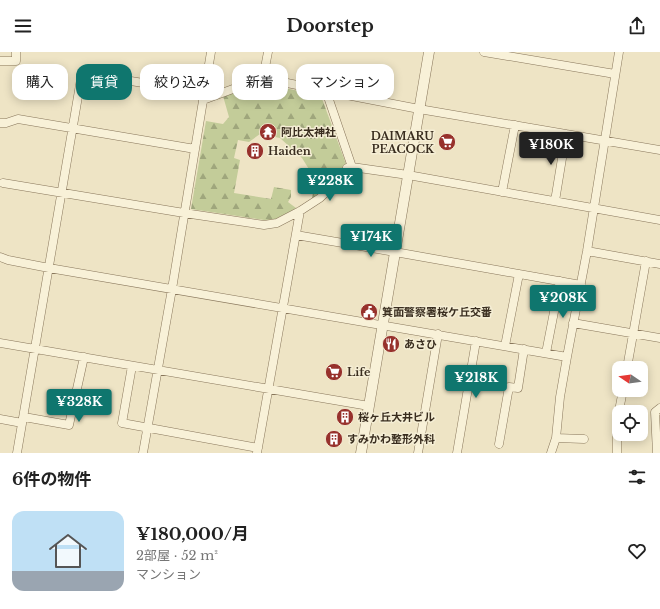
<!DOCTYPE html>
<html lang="ja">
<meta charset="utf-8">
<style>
body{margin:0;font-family:"Libre Baskerville","Noto Sans JP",serif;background:#f2f2f2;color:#222;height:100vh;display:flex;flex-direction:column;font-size:15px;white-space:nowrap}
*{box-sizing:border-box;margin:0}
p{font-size:13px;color:#767676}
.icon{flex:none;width:22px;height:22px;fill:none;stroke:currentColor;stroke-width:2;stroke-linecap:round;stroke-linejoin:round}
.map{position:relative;height:401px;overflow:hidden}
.side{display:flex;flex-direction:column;background:#fff;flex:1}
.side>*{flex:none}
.guide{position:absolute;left:12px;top:12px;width:400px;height:36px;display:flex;gap:8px}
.needle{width:26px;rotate:283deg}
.fabs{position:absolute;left:612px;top:309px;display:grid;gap:8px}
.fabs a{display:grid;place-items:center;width:36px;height:36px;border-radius:8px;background:#fff;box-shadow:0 2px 10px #0003;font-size:20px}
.price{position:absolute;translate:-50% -34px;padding:0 9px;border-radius:4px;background:#0f766e;color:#fff;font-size:13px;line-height:26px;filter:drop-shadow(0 1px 2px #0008)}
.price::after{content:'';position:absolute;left:50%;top:24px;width:12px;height:9px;margin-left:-6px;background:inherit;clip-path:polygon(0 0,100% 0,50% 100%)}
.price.on{background:#222;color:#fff}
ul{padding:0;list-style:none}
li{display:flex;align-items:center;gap:12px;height:100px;padding:0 12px}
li+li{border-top:1px solid #e0e0e0}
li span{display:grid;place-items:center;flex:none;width:112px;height:80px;border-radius:12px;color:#555}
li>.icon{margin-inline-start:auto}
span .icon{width:48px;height:48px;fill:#fffc;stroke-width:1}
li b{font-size:17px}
h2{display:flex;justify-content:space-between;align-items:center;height:48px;padding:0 12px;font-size:17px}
.chip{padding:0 14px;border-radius:12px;background:#fff;box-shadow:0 2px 10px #0003;font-size:14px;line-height:36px}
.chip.on{background:#0f766e;color:#fff}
header{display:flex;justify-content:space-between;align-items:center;height:52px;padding:0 12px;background:#fff;font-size:18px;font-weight:700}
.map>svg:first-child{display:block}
.forest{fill:url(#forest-firs)}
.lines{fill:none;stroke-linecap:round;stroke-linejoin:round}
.minor-casing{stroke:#88765b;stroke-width:9}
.tertiary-casing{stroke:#88765b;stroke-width:11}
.minor{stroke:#f8f1d8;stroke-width:8}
.tertiary{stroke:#f8f1d8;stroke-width:10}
.labels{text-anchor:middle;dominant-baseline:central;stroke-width:3;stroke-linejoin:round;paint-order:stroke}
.poi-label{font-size:11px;font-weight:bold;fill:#392d1f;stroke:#f5eed5;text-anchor:start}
</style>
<header><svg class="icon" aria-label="menu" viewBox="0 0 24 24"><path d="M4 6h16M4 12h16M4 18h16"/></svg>Doorstep<svg class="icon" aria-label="share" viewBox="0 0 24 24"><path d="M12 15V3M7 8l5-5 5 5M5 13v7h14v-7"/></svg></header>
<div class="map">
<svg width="660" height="401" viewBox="0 0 660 401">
<defs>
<pattern id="forest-firs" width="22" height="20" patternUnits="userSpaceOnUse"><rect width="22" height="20" fill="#c3cc99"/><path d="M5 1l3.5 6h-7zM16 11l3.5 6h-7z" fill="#9fa67c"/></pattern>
</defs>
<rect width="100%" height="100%" fill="#eee4c5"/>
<path class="forest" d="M267,32L321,44L346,112L344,119L312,147L315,127L302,106L280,86L260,82L249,90L238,88L234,106L240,108L234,141L271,147L274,135L291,138V145L288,150L296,156L286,162L271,169L191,157L206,69L223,72L229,65L223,44Z"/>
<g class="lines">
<defs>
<path id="minor" d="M484,0L615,22
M0,9H16V0
M263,26L268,0
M326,39L352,115L347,116
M203,48L263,26L326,39L419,57L660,98
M0,71H6L18,67L195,97
M3,131L184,161L264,173L277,171L300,159L320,146L352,115L408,123L660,168
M502,140L515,73
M555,149L566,82
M296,183L395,200L581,233
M587,199L660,212
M0,205L8,208L49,216L567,305
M573,271L660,286
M0,291L369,354
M505,294L519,222
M546,301L560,229
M132,314L122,371L258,396
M627,316L646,209
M24,365L69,373L84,305
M0,367L22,371
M556,386L584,387
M499,392L509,335L518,336L524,297
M17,401L82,21L204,41
M143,401L172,237L211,0
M257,401L300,159
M418,401L438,282
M457,401L476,289
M551,401L556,386L560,345L567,305L587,199L619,0
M617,401V369L623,338
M657,401L655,360L660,356"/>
<path id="tertiary" d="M361,401L429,0"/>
</defs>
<use href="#minor" class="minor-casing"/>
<use href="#tertiary" class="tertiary-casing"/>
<use href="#minor" class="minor"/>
<use href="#tertiary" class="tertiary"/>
</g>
<defs>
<symbol id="temple-disc" viewBox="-11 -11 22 22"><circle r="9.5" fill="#97312c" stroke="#f5eed5"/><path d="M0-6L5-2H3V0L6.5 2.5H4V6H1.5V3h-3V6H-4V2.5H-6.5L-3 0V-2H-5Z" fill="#fff"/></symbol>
<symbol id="supermarket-disc" viewBox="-11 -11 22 22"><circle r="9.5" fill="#97312c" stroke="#f5eed5"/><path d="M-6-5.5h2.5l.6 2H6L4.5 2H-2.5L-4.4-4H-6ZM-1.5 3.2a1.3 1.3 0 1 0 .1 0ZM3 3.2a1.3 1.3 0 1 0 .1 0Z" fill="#fff"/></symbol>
<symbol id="building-disc" viewBox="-11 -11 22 22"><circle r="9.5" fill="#97312c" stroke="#f5eed5"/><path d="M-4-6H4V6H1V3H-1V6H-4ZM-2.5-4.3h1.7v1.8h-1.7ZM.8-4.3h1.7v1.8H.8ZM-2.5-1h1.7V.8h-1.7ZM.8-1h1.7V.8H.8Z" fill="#fff"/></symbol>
<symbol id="civic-disc" viewBox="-11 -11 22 22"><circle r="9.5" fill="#97312c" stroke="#f5eed5"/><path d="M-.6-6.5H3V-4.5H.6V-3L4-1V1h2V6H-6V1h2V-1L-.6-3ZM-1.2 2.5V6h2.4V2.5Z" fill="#fff"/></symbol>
<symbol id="restaurant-disc" viewBox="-11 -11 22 22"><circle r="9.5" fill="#97312c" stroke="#f5eed5"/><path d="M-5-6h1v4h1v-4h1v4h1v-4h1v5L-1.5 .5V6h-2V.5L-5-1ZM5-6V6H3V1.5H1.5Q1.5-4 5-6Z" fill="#fff"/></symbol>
</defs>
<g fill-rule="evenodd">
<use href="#temple-disc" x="258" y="70" width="20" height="20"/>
<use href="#supermarket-disc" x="437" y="80" width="20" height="20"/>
<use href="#building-disc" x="245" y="89" width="20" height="20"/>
<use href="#civic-disc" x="359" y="250" width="20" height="20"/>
<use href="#restaurant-disc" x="381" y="282" width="20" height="20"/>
<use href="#supermarket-disc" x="324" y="310" width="20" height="20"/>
<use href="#building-disc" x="335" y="355" width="20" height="20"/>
<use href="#building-disc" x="324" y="377" width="20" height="20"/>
</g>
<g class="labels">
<g class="poi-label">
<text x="281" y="80">阿比太神社</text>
<text x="434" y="84" text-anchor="end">DAIMARU<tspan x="434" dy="13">PEACOCK</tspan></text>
<text x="268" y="99">Haiden</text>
<text x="382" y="260">箕面警察署桜ケ丘交番</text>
<text x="404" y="292">あさひ</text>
<text x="347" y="320">Life</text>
<text x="358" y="365">桜ヶ丘大井ビル</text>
<text x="347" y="387">すみかわ整形外科</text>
</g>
</g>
</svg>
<div class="fabs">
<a><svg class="needle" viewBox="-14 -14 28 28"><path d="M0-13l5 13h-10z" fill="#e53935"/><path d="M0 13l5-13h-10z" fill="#767676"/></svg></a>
<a><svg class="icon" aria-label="locate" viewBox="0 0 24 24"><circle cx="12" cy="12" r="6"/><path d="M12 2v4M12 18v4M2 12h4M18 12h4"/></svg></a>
</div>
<b class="price on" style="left:551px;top:114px">¥180K</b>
<b class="price" style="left:330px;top:150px">¥228K</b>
<b class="price" style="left:371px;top:206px">¥174K</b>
<b class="price" style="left:563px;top:267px">¥208K</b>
<b class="price" style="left:476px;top:347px">¥218K</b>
<b class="price" style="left:79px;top:371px">¥328K</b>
<div class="guide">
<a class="chip">購入</a>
<a class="chip on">賃貸</a>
<a class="chip">絞り込み</a>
<a class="chip">新着</a>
<a class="chip">マンション</a>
</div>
</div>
<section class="side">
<h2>6件の物件<svg class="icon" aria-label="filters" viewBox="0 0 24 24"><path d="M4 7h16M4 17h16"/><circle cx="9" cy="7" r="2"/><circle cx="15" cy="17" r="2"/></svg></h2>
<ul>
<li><span style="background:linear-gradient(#bfe0f5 75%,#9aa5b1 0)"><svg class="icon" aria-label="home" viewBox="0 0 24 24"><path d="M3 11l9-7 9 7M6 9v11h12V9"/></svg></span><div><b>¥180,000/月</b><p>2部屋 · 52 m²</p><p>マンション</p></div><svg class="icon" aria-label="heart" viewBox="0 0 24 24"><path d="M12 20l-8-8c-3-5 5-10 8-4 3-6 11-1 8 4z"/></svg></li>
</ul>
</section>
